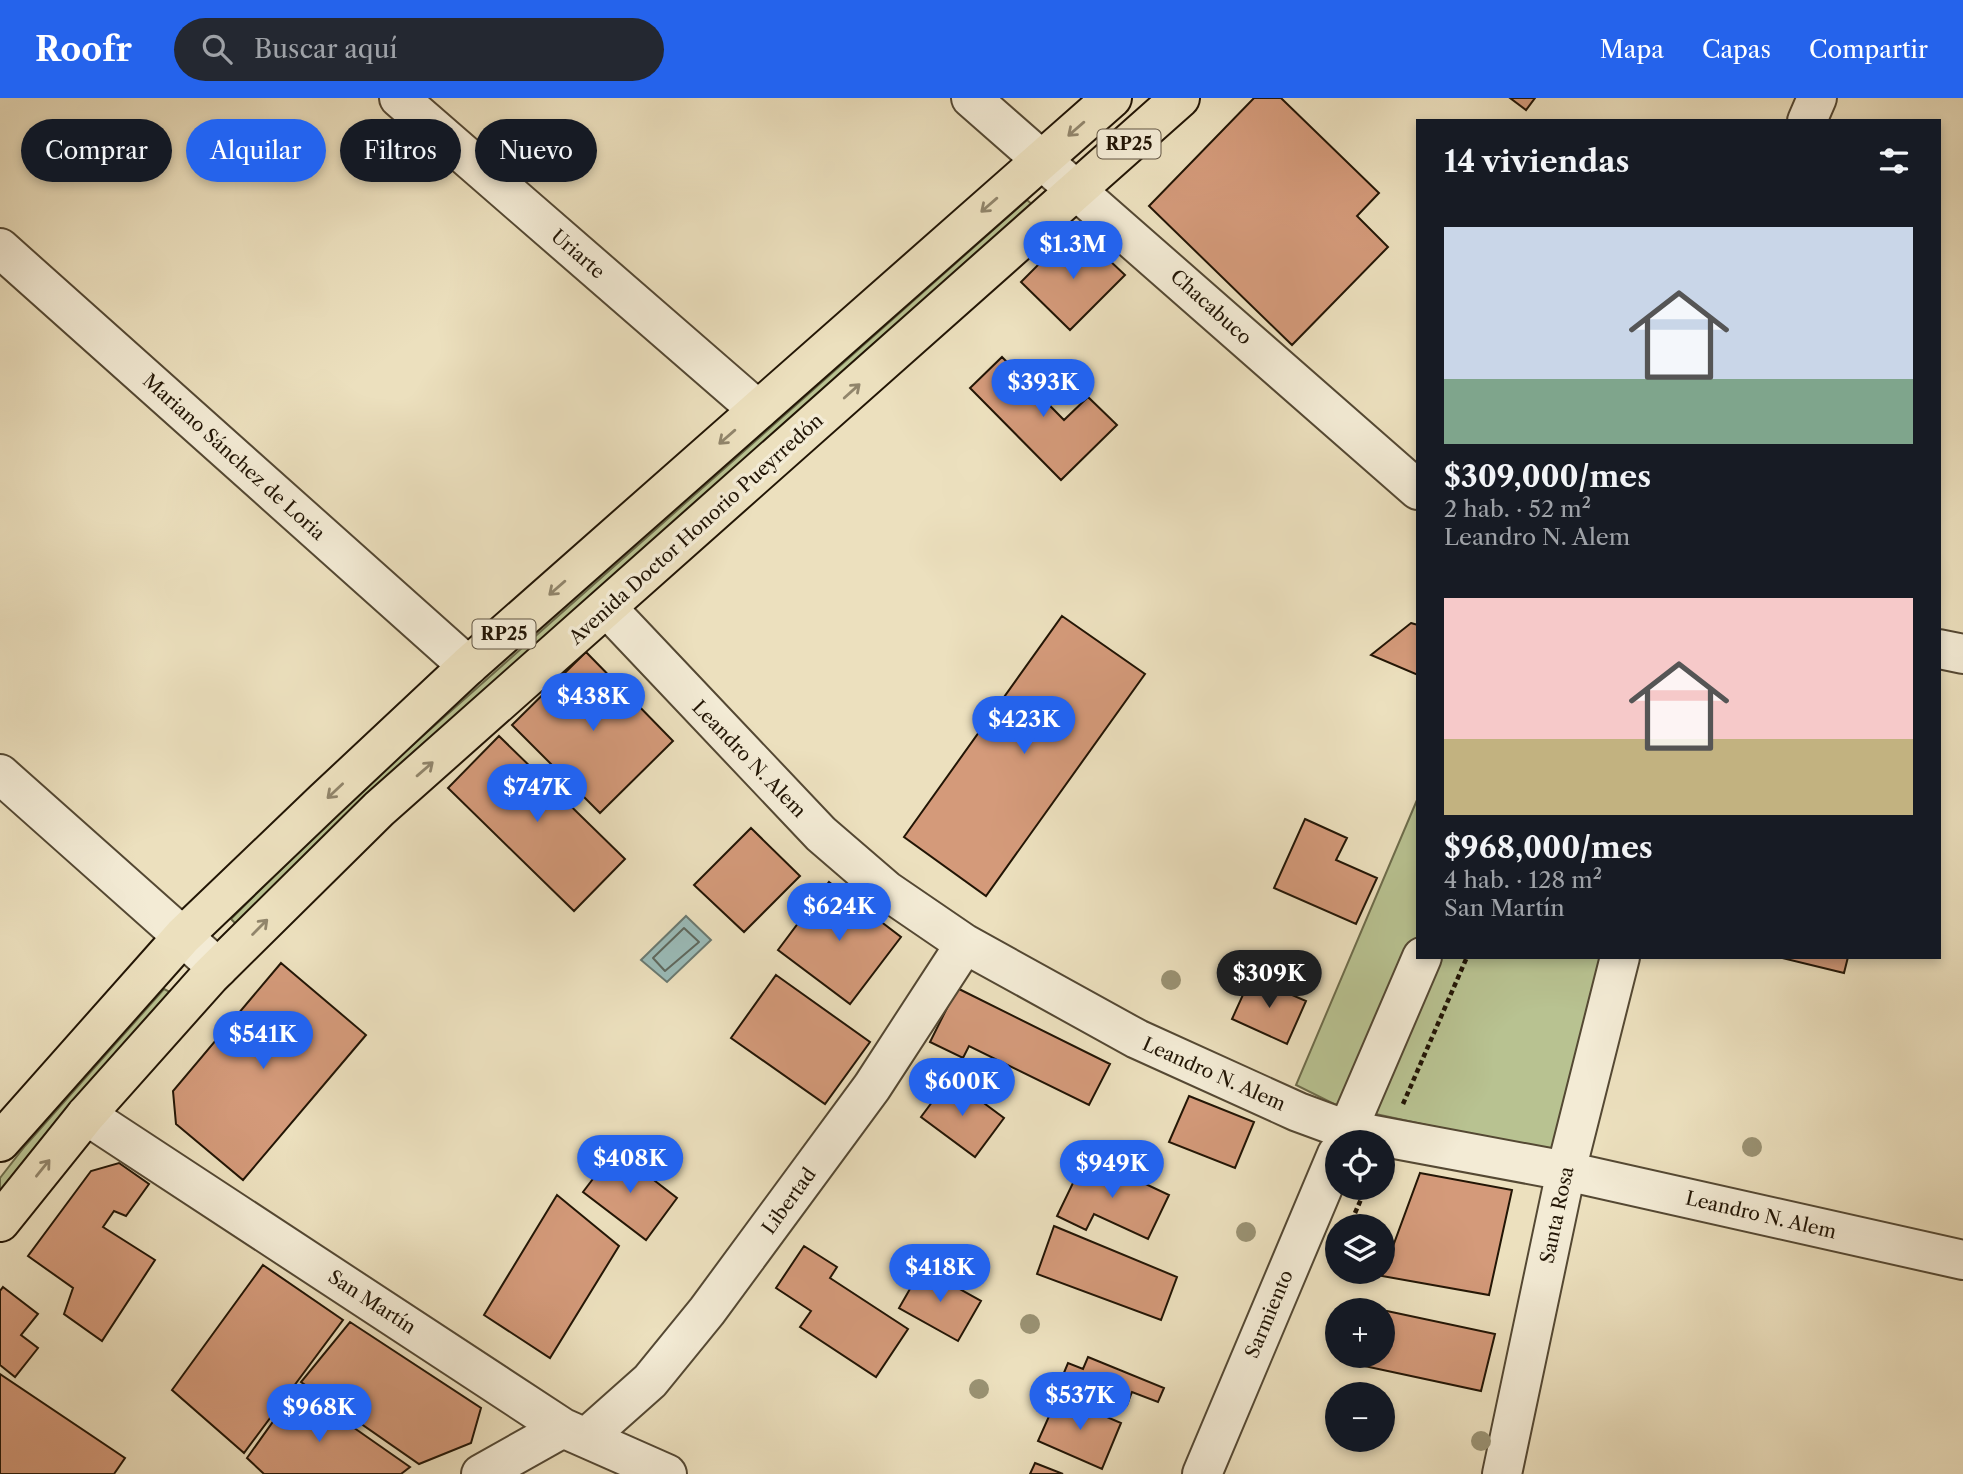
<!DOCTYPE html>
<html lang="es">
<meta charset="utf-8">
<style>
body{margin:0;font-family:"Libre Caslon Text",serif;background:#242831;color:#f1f3f6;height:100vh;display:flex;flex-direction:column;font-size:26px;white-space:nowrap}
*{box-sizing:border-box;margin:0}
p{font-size:23px;color:#9ea1a6}
.icon{flex:none;width:38px;height:38px;fill:none;stroke:currentColor;stroke-width:2;stroke-linecap:round;stroke-linejoin:round}
.map{position:relative;flex:1;overflow:hidden}
.drawer{position:absolute;left:1416px;top:21px;width:525px;height:840px;display:flex;flex-direction:column;background:#171b24;border-radius:0px;box-shadow:0 4px 10px #0003}
.drawer>*{flex:none}
.guide{position:absolute;left:21px;top:21px;width:665px;height:63px;display:flex;gap:14px}
.buttons{position:absolute;left:1325px;top:1032px;display:grid;gap:14px}
.buttons a{display:grid;place-items:center;width:70px;height:70px;border-radius:50%;background:#171b24;box-shadow:0 4px 10px #0003;font-size:35px}
.price{position:absolute;translate:-50% -60px;padding:0 16px;border-radius:24px;background:#2563eb;color:#fff;font-size:23px;line-height:46px;filter:drop-shadow(0 2px 4px #0008)}
.price::after{content:'';position:absolute;left:50%;top:42px;width:21px;height:16px;margin-left:-10px;background:inherit;clip-path:polygon(0 0,100% 0,50% 100%)}
.price.selected{background:#222;color:#fff}
ul{padding:0;list-style:none}
li{display:grid;align-content:center;gap:14px;height:371px;padding:0 28px}
li span{display:grid;place-items:center;height:217px;border-radius:0px;color:#555}
li>.icon{margin-inline-start:auto}
span .icon{width:126px;height:126px;fill:#fffc;stroke-width:1}
li b{font-size:30px}
h2{display:flex;justify-content:space-between;align-items:center;height:84px;padding:0 28px;font-size:30px}
.tag{padding:0 24px;border-radius:32px;background:#171b24;box-shadow:0 4px 10px #0003;font-size:24px;line-height:63px}
.tag.selected{background:#2563eb;color:#fff}
header{display:flex;align-items:center;gap:42px;box-sizing:border-box;height:98px;padding:0 35px;background:#2563eb;color:#fff}
header strong{font-size:33px}
nav{display:flex;gap:38px;margin-inline-start:auto;font-size:24px}
.search{width:490px;height:63px;background:#242831;display:flex;align-items:center;gap:18px;box-sizing:border-box;padding:0 24px;border-radius:38px;color:#9ea1a6;font-size:26px}
.map>svg:first-child{display:block}
.green{fill:#b8c291;stroke:#6d6c4b;stroke-width:2}
.water{fill:#9abbb8;stroke:#6a7970;stroke-width:2}
.lines{fill:none;stroke-linecap:round;stroke-linejoin:round}
.shore{stroke:#5e685e;stroke-width:2}
.building{fill:#d49a7a;stroke:#221505;stroke-width:2}
.minor-casing{stroke:#544833;stroke-width:42}
.tertiary-casing{stroke:#544833;stroke-width:42}
.primary-casing{stroke:#221505;stroke-width:42}
.path{stroke:#221505;stroke-width:4.5;stroke-dasharray:5 3.5;stroke-linecap:butt}
.minor{stroke:#f3ebd5;stroke-width:38}
.tertiary{stroke:#f3ebd5;stroke-width:38}
.primary{stroke:#ece0be;stroke-width:38}
.tree{fill:#9a9273}
.oneway{stroke:#91856b}
.labels{text-anchor:middle;dominant-baseline:central;stroke-width:7;stroke-linejoin:round;paint-order:stroke}
.shield{fill:#f3ebd5;stroke:#615543;stroke-width:2}
.shield-label{font-size:18px;font-weight:bold;fill:#221505}
.street-label{font-size:19px;fill:#221505;stroke:#f3ebd5}
</style>
<header>
<strong>Roofr</strong>
<div class="search"><svg class="icon" aria-label="search" viewBox="0 0 24 24"><circle cx="10" cy="10" r="6"/><path d="M15 15l6 6"/></svg>Buscar aquí</div>
<nav><a>Mapa</a><a>Capas</a><a>Compartir</a></nav>
</header>
<div class="map">
<svg width="1963" height="1376" viewBox="0 0 1963 1376">
<rect width="100%" height="100%" fill="#ece0be"/>
<filter id="stains"><feTurbulence type="fractalNoise" baseFrequency=".00286" numOctaves="4"/><feColorMatrix values="0 0 0 0 .2 0 0 0 0 .09 0 0 0 0 .02 0 0 0 .5 -.17"/></filter>
<radialGradient id="worn" r=".72"><stop offset=".6" stop-color="#630" stop-opacity="0"/><stop offset="1" stop-color="#630" stop-opacity=".3"/></radialGradient>
<path class="green" d="M1027,102L1034,108L238,828L231,821L354,699Z
M1417,702V841L1344,1011L1296,987Z
M1439,859H1606L1556,1055L1371,1015Z
M164,891L172,895L38,1046L0,1095V1080L25,1048Z"/>
<path class="water" d="M686,818L711,842L667,884L641,862Z"/>
<g class="lines">
<path class="shore" d="M684,830L699,844L665,873L653,860Z"/>
</g>
<path class="building" d="M1254,0H1281L1379,95L1357,118L1388,149L1292,247L1149,108Z
M1510,0H1535L1526,12Z
M1092,146L1125,177L1070,232L1021,184L1058,147Z
M1002,259L1064,322L1088,299L1117,327L1061,382L970,290Z
M1062,518L1145,576L986,798L904,739Z
M1411,525L1418,527V577L1371,557Z
M586,554L673,643L600,715L512,627Z
M499,638L625,761L574,813L448,690Z
M1305,721L1347,740L1336,762L1377,780L1356,826L1274,790Z
M751,730L800,778L744,834L694,787Z
M829,784L901,839L850,906L778,852Z
M1778,859H1848L1844,875Z
M281,865L366,937L243,1082L176,1026L173,993Z
M776,877L870,944L825,1006L731,940Z
M1251,879L1306,903L1287,946L1232,921Z
M957,890L1110,966L1089,1007L969,948L963,960L930,944Z
M950,980L1004,1020L975,1059L921,1019Z
M1189,998L1254,1024L1235,1070L1169,1044Z
M615,1052L677,1100L646,1142L583,1094Z
M1086,1058L1169,1097L1148,1141L1094,1116L1086,1132L1057,1118Z
M119,1065L149,1086L126,1118L114,1113L103,1129L155,1162L102,1243L64,1216L73,1190L28,1158L91,1073Z
M1420,1075L1512,1092L1489,1197L1382,1178Z
M557,1097L619,1148L550,1260L484,1217Z
M1054,1128L1177,1179L1161,1222L1037,1176Z
M804,1148L837,1169L830,1180L908,1231L876,1279L800,1229L811,1213L776,1190Z
M263,1167L343,1222L244,1355L172,1292Z
M922,1170L981,1203L958,1243L899,1210Z
M3,1189L38,1216L21,1237L38,1250L15,1279L0,1267V1193Z
M1354,1206L1495,1236L1481,1293L1341,1263L1342,1258H1382V1213H1352Z
M350,1224L481,1310L471,1345L419,1366L301,1284Z
M1088,1259L1164,1290L1158,1304L1132,1294L1127,1307L1118,1304L1115,1312L1058,1289L1068,1265L1083,1271Z
M0,1276L125,1360L114,1376H0Z
M297,1290L410,1369L401,1376H264L247,1360Z
M1058,1298L1121,1325L1102,1371L1038,1343Z
M1035,1365L1063,1376H1030Z"/>
<g class="lines">
<defs>
<path id="minor" d="M399,0L758,312
M0,150L468,568
M607,510L821,736L886,792L965,846L1137,941L1298,1014L1347,1032L1566,1073L1963,1162
M1939,551L1963,556
M0,676L218,870
M86,1017L563,1330L667,1376
M587,1339L650,1283L707,1213L872,989L965,846
M481,1376L563,1330
M1502,1376L1566,1073L1620,859"/>
<path id="tertiary" d="M971,0L1418,392
M1807,23L1817,0
M1342,1045L1422,859
M1202,1376L1337,1056"/>
<path id="primary" d="M0,1044L183,838L324,703L468,568L1112,0
M0,1124L86,1017L210,878L379,711L1180,0"/>
</defs>
<use href="#minor" class="minor-casing"/>
<use href="#tertiary" class="tertiary-casing"/>
<use href="#primary" class="primary-casing"/>
<path class="path" d="M1403,1006L1467,859
M1355,1115L1366,1090"/>
<use href="#minor" class="minor"/>
<use href="#tertiary" class="tertiary"/>
<use href="#primary" class="primary"/>
</g>
<g class="tree">
<circle cx="1171" cy="882" r="10"/>
<circle cx="1752" cy="1049" r="10"/>
<circle cx="1246" cy="1134" r="10"/>
<circle cx="1030" cy="1226" r="10"/>
<circle cx="979" cy="1291" r="10"/>
<circle cx="1481" cy="1343" r="10"/>
</g>
<defs><path id="oneway-shaft" d="M-6 0H5M1.5-3L5.5 0L1.5 3" fill="none" stroke-width="1.6" stroke-linecap="round" stroke-linejoin="round" transform="scale(1.75)"/></defs>
<g class="oneway">
<use href="#oneway-shaft" transform="translate(1076 31) rotate(139)"/>
<use href="#oneway-shaft" transform="translate(989 107) rotate(139)"/>
<use href="#oneway-shaft" transform="translate(852 293) rotate(-42)"/>
<use href="#oneway-shaft" transform="translate(727 339) rotate(139)"/>
<use href="#oneway-shaft" transform="translate(557 490) rotate(139)"/>
<use href="#oneway-shaft" transform="translate(425 671) rotate(-41)"/>
<use href="#oneway-shaft" transform="translate(335 693) rotate(137)"/>
<use href="#oneway-shaft" transform="translate(260 829) rotate(-45)"/>
<use href="#oneway-shaft" transform="translate(43 1070) rotate(-51)"/>
</g>
<g class="labels">
<g class="shield">
<rect x="1097.5" y="31.5" width="63" height="29" rx="5"/>
<rect x="472.5" y="521.5" width="63" height="29" rx="5"/>
</g>
<g class="shield-label">
<text x="1129" y="46">RP25</text>
<text x="504" y="536">RP25</text>
</g>
<g class="street-label">
<text transform="translate(578 156) rotate(41)">Uriarte</text>
<text transform="translate(1211 209) rotate(42)">Chacabuco</text>
<text transform="translate(234 359) rotate(42)">Mariano Sánchez de Loria</text>
<text transform="translate(696 431) rotate(-42)">Avenida Doctor Honorio Pueyrredón</text>
<text transform="translate(749 661) rotate(46)">Leandro N. Alem</text>
<text transform="translate(1214 976) rotate(24)">Leandro N. Alem</text>
<text transform="translate(789 1103) rotate(-54)">Libertad</text>
<text transform="translate(1557 1117) rotate(-78)">Santa Rosa</text>
<text transform="translate(1761 1117) rotate(13)">Leandro N. Alem</text>
<text transform="translate(372 1204) rotate(33)">San Martín</text>
<text transform="translate(1269 1216) rotate(-67)">Sarmiento</text>
</g>
</g>
<rect width="100%" height="100%" filter="url(#stains)"/>
<rect width="100%" height="100%" fill="url(#worn)"/>
</svg>
<div class="buttons">
<a><svg class="icon" aria-label="locate" viewBox="0 0 24 24"><circle cx="12" cy="12" r="6"/><path d="M12 2v4M12 18v4M2 12h4M18 12h4"/></svg></a>
<a><svg class="icon" aria-label="layers" viewBox="0 0 24 24"><path d="M12 4l9 5-9 5-9-5zM3 14l9 5 9-5"/></svg></a>
<a>+</a>
<a>−</a>
</div>
<b class="price" style="left:1073px;top:183px">$1.3M</b>
<b class="price" style="left:1043px;top:321px">$393K</b>
<b class="price" style="left:593px;top:635px">$438K</b>
<b class="price" style="left:1024px;top:658px">$423K</b>
<b class="price" style="left:537px;top:726px">$747K</b>
<b class="price" style="left:839px;top:845px">$624K</b>
<b class="price selected" style="left:1269px;top:912px">$309K</b>
<b class="price" style="left:263px;top:973px">$541K</b>
<b class="price" style="left:962px;top:1020px">$600K</b>
<b class="price" style="left:630px;top:1097px">$408K</b>
<b class="price" style="left:1112px;top:1102px">$949K</b>
<b class="price" style="left:940px;top:1206px">$418K</b>
<b class="price" style="left:1080px;top:1334px">$537K</b>
<b class="price" style="left:319px;top:1346px">$968K</b>
<div class="guide">
<a class="tag">Comprar</a>
<a class="tag selected">Alquilar</a>
<a class="tag">Filtros</a>
<a class="tag">Nuevo</a>
</div>
<section class="drawer">
<h2>14 viviendas<svg class="icon" aria-label="filters" viewBox="0 0 24 24"><path d="M4 7h16M4 17h16"/><circle cx="9" cy="7" r="2"/><circle cx="15" cy="17" r="2"/></svg></h2>
<ul>
<li><span style="background:linear-gradient(#c9d6e8 70%,#7fa58c 0)"><svg class="icon" aria-label="home" viewBox="0 0 24 24"><path d="M3 11l9-7 9 7M6 9v11h12V9"/></svg></span><div><b>$309,000/mes</b><p>2 hab. · 52 m²</p><p>Leandro N. Alem</p></div></li>
<li><span style="background:linear-gradient(#f6c9c9 65%,#c2b280 0)"><svg class="icon" aria-label="home" viewBox="0 0 24 24"><path d="M3 11l9-7 9 7M6 9v11h12V9"/></svg></span><div><b>$968,000/mes</b><p>4 hab. · 128 m²</p><p>San Martín</p></div></li>
</ul>
</section>
</div>
